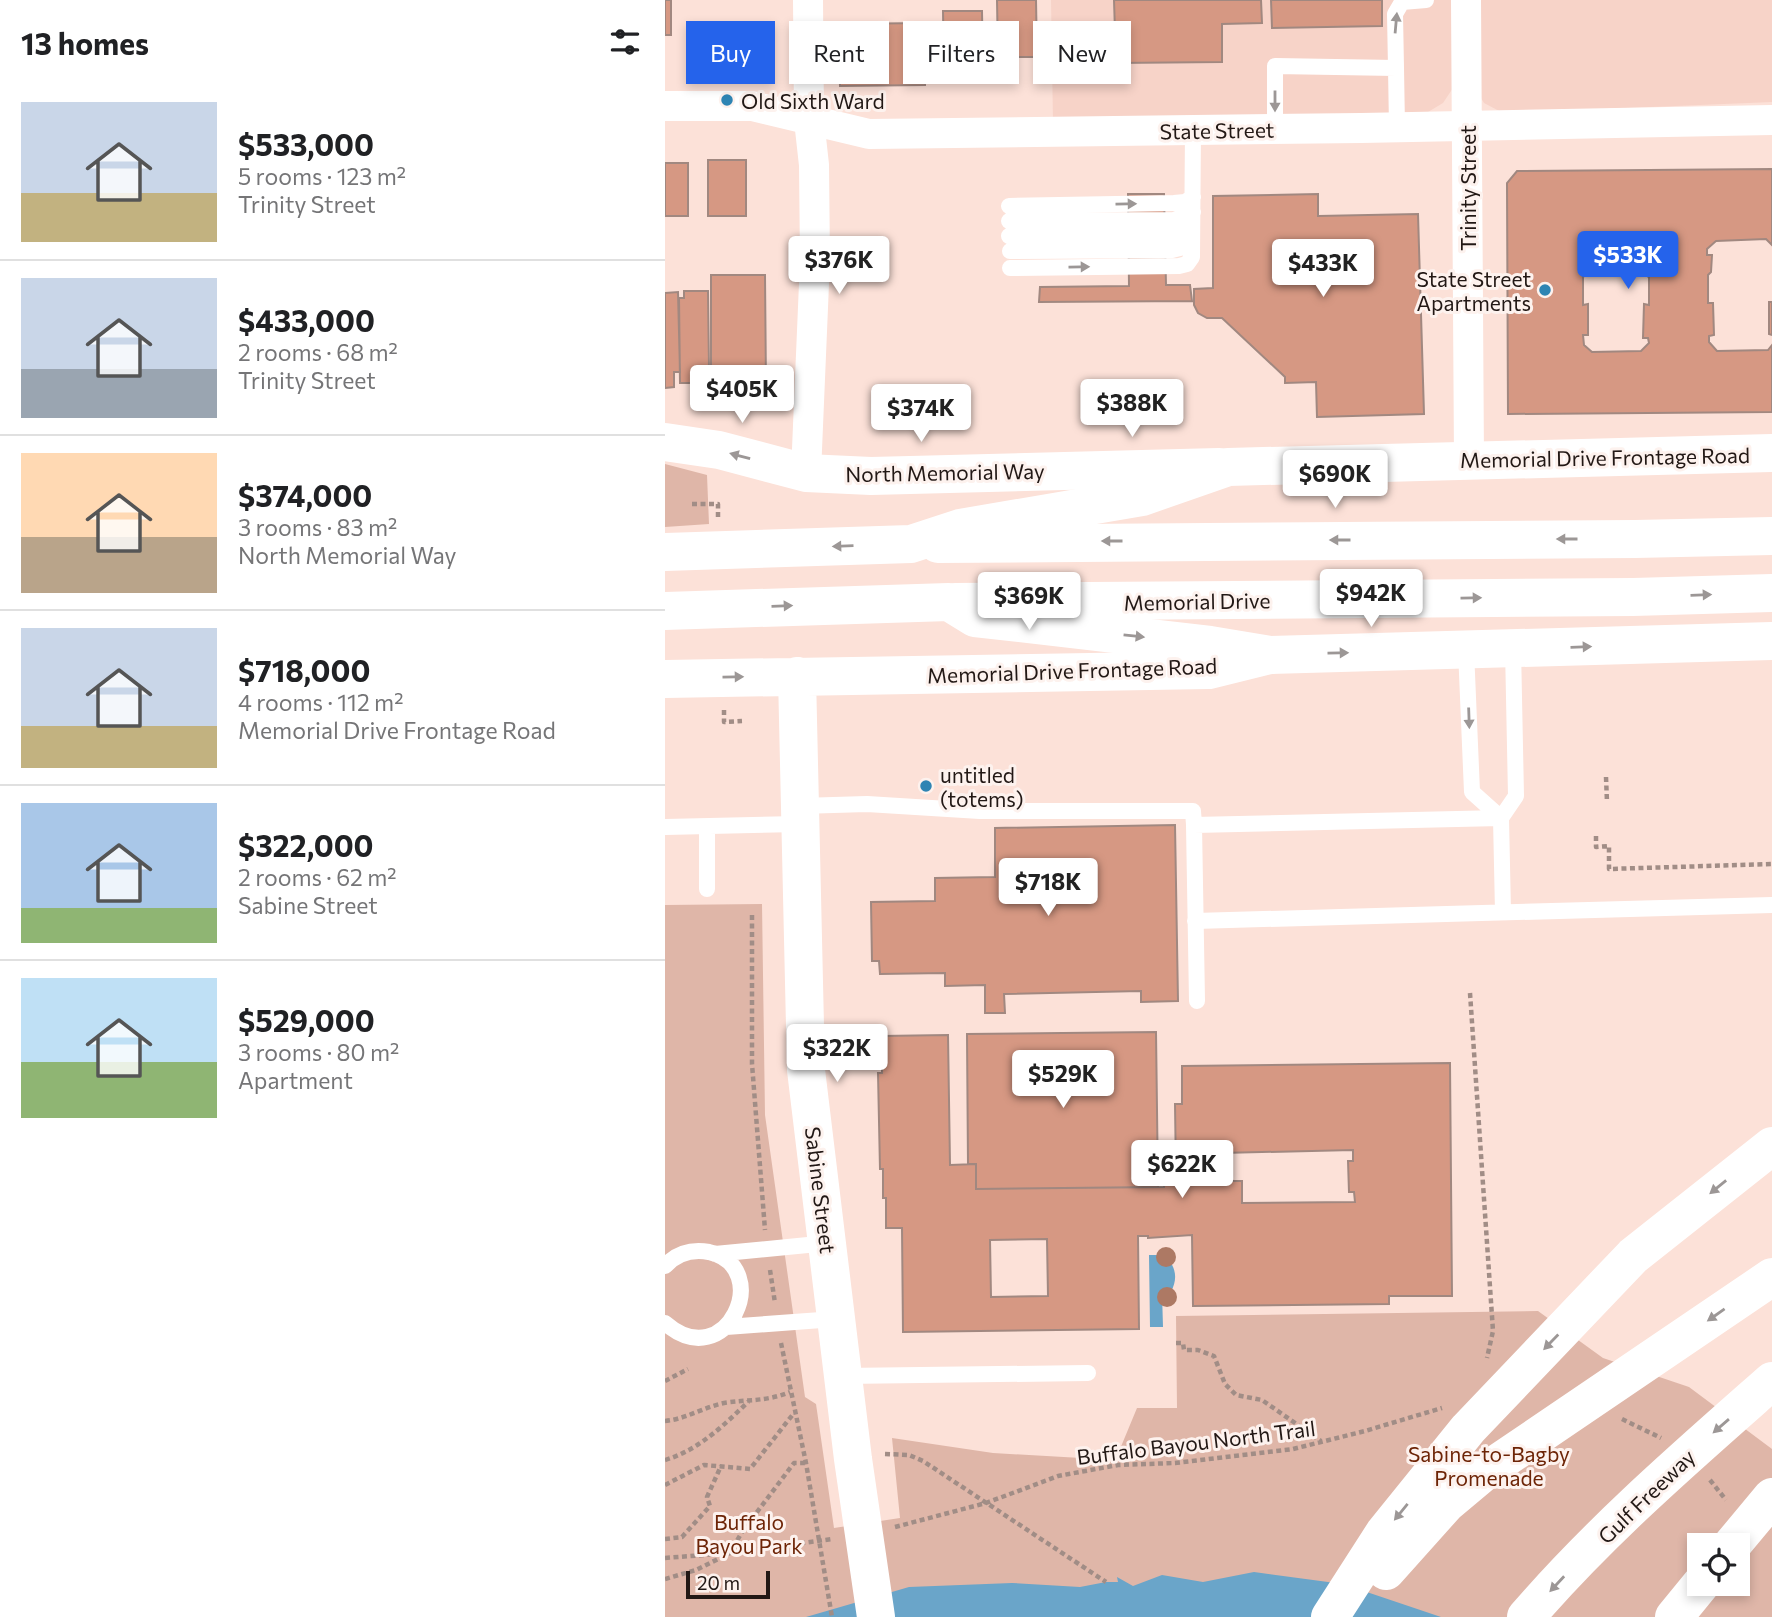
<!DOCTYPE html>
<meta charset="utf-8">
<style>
body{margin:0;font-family:Commissioner,sans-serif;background:#f2f2f2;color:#202124;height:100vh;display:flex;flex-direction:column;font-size:26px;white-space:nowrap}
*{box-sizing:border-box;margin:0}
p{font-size:23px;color:#757577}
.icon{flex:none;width:38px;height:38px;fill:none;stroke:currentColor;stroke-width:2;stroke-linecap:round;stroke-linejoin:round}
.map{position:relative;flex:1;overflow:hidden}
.drawer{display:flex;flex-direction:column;background:#fff;width:665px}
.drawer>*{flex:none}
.hud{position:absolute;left:21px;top:21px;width:665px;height:63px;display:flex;gap:14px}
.buttons{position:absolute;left:1022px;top:1533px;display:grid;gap:14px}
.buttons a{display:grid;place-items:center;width:63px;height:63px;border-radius:0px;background:#fff;box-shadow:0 4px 10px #0003;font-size:35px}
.scale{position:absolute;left:21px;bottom:18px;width:84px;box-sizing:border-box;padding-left:7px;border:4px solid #221815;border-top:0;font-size:19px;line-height:24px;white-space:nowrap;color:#221815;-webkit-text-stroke:5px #fdf2ee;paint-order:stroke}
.price{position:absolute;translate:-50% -60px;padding:0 16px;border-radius:7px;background:#fff;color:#222;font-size:23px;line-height:46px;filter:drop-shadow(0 2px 4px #0008)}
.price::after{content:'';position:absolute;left:50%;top:42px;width:21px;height:16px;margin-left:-10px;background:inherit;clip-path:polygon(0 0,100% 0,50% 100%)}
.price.active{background:#2563eb;color:#fff}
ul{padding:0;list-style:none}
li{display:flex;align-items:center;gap:21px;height:175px;padding:0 21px}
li+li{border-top:2px solid #e0e0e0}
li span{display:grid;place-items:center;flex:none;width:196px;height:140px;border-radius:0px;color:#555}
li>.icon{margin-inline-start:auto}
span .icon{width:84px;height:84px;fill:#fffc;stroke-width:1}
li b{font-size:30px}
h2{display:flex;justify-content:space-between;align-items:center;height:84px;padding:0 21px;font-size:30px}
.pill{padding:0 24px;border-radius:0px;background:#fff;box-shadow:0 4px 10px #0003;font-size:24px;line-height:63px}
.pill.active{background:#2563eb;color:#fff}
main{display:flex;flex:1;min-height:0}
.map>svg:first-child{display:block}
.built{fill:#f7d3c8}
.green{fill:#dfb6a8;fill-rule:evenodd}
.water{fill:#6aa5c9}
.building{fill:#d69883;stroke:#a18880;stroke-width:2;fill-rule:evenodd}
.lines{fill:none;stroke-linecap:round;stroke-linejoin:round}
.path{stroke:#a18d86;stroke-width:4.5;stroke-dasharray:5 3.5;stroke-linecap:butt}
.lane{stroke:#fff;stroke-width:16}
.street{stroke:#fff;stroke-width:30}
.secondary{stroke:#fff;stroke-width:38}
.primary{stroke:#fff;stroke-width:38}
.highway{stroke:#fff;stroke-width:38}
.tree{fill:#ad7964}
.oneway{fill:#9c9796}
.poi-dot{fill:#2e84b3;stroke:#fdf2ee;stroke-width:2.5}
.labels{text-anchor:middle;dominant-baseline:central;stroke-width:6;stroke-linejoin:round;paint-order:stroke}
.poi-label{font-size:21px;fill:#221815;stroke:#fdf2ee;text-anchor:start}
.street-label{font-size:21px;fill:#221815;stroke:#fdf2ee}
.park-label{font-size:21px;fill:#6d2406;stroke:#fdf2ee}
</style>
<main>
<section class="drawer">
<h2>13 homes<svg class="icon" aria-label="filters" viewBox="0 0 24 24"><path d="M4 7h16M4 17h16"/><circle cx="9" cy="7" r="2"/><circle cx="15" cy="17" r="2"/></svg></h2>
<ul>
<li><span style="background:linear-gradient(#c9d6e8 65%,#c2b280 0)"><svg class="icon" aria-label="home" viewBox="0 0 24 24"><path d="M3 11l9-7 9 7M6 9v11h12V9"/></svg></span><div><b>$533,000</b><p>5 rooms · 123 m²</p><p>Trinity Street</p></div></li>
<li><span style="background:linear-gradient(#c9d6e8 65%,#9aa5b1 0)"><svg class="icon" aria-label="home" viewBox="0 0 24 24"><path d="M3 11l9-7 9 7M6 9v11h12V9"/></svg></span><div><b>$433,000</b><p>2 rooms · 68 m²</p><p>Trinity Street</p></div></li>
<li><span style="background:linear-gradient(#ffd9b3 60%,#b9a48a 0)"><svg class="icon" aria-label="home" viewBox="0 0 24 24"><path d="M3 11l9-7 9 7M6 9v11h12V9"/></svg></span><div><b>$374,000</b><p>3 rooms · 83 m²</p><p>North Memorial Way</p></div></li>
<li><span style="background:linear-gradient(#c9d6e8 70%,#c2b280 0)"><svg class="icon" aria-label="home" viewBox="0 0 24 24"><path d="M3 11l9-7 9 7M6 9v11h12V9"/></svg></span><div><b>$718,000</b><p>4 rooms · 112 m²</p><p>Memorial Drive Frontage Road</p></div></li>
<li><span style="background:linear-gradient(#a9c7e8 75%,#8fb573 0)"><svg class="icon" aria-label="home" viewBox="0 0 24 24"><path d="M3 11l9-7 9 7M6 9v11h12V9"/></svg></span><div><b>$322,000</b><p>2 rooms · 62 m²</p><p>Sabine Street</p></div></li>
<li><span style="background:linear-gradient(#bfe0f5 60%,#8fb573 0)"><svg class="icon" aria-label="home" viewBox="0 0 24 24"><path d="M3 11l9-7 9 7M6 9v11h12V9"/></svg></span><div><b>$529,000</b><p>3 rooms · 80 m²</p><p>Apartment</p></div></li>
</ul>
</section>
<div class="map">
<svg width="1107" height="1617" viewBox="0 0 1107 1617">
<rect width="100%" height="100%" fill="#fce1d8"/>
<path class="built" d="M386,0H787L788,88L778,103L763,112L388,122Z
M811,0H1107V102L838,113L819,103L811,90Z"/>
<path class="green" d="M0,464L42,475L44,524L0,527Z
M97,904L100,1115L140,1397L151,1404L169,1528L235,1518L227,1438L328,1453L416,1458L455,1449L472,1408H512L511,1316L873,1311L938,1358L1024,1387L1107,1449V1617H0V905ZM1034,1545H1073V1584H1034Z"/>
<path class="water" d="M484,1255H496V1263H506C512,1273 511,1282 506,1292L497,1293L498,1327H485Z
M589,1572L678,1584L776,1617H141L244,1587L347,1583L415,1587L441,1582H453L452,1577L468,1586L497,1575L538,1582Z"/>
<path class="building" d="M0,0H6V35H0Z
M332,0H371L372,57H333Z
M449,0H596L597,23L557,24V62L451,63Z
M606,0H717V26L607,28Z
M278,11H317L318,73H279Z
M260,23V85L175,86L173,24Z
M43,160H81V216H43Z
M0,163H23V216H0Z
M1107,169V245L1101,239L1051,241L1042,249V255H1047L1046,272L1043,275V303H1048L1049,335L1044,336V342L1052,351L1103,350L1107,345V412L843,414L842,183L852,171ZM925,242H974L982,251L978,257V274L984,277V305L979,304L978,338H983L984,343L976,351L927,352L919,345L918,335H923V304L918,305V277L923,273L922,255H917V250Z
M463,194H499L501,285H525L527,301L374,302L375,287L464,286Z
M653,194V216L753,214L759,414L652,417L651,382L620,383V377L557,318H542L533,313L529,305V289L548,288V196Z
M46,275H100L101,387H46Z
M19,291H43L44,368L39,369V383H15L14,298H19Z
M13,292L15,372H9V387L0,388V293Z
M1104,302H1107V335L1104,334Z
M510,825L513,1001L476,1002V991L339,994L340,1013H320V985L280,986V973L215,974L214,961H207L206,902L270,901V878L330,877V828Z
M491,1032L493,1187L311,1189V1164H303L302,1034Z
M283,1035L285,1165L311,1164V1189L499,1187V1175H511L510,1104H517V1066L785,1063L787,1296H724V1304L528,1306L527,1235L483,1238V1236H473L474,1329L238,1332L237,1228H221V1198H218V1169H215L213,1073H217V1036ZM688,1150V1161H683L684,1192H689L690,1202L577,1203V1181H560V1169H557L556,1153ZM382,1239L383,1296L326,1297L325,1240Z"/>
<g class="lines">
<path class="path" d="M27,504H53V519
M59,710V722L77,721
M941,777L942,802
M931,836V847L944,846V869L1107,864
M87,915V1064L100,1230
M805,993L828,1331L822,1358
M105,1270L110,1303
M116,1343L141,1463L167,1617
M511,1343H518L519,1350H533L549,1356L560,1384L571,1395L597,1400L656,1441
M0,1381L23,1369
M957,1419L996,1438
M0,1421C21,1419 39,1407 59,1403C84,1399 100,1402 125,1392
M220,1454L244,1455L258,1461L441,1582
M0,1460C34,1450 59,1425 84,1401
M1045,1480L1061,1500
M0,1485L39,1465L85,1469L129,1413
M230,1527L321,1503L393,1476L453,1465L510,1463L628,1449L700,1431L777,1408
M0,1539L17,1537L45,1506L42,1497L56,1466
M0,1558L65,1553L167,1539
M0,1579L31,1570L65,1553L77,1532L129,1463H141"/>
<path class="lane" d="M731,68L730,14L737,2L761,0
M610,129V66L731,68L732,127
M344,206L509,203L520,202L528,197
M344,221L509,220L528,212
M344,236H506L527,228
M345,251L507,250L519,247L527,240
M345,268L514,266L522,264L527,257L528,130
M801,650L807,792L836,818
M135,806L202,804L315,811H528L529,825L836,818
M529,825L532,1001
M0,827L134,824
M42,827V889
M838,912L836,818L851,796L848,648
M530,921L1107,905
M50,1254L163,1243
M0,1266C12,1253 27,1249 44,1252C110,1267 62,1377 0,1323
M61,1327L170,1319
M178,1376L423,1373"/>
<path class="street" d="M801,0L804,460
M0,106H87L204,134L696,128L1107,120
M141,473L150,260L149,165L144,120L143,0"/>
<path class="secondary" d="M0,442L54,450L141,473L206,476L554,467
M273,544L970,539L1107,536
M290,602L968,597L1107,593
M132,676L141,1070L188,1459L211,1617
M0,679L544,670L605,655"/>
<path class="primary" d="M0,552L246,544L295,528L477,497L563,467L1107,453
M0,611L284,602L310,618L545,645L605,655L1107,641"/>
<path class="highway" d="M1067,1545L1107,1497
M721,1571L781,1504L818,1473L1107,1277
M665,1617L719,1533L803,1429L968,1256L1107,1146
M861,1617C935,1531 1022,1456 1107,1381
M1009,1617L1036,1584"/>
</g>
<g class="tree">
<circle cx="501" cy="1257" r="10"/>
<circle cx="502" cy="1297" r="10"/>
</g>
<defs><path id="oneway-solid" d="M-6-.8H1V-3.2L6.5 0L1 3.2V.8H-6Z" transform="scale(1.75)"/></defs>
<g class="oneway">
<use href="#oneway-solid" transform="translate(731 23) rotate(-85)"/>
<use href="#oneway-solid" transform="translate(610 101) rotate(90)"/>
<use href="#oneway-solid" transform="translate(461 204) rotate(-1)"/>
<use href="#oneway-solid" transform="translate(414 267) rotate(-1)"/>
<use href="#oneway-solid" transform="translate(75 456) rotate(-165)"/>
<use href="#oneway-solid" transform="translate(902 539) rotate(180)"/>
<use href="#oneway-solid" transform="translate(675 540) rotate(180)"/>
<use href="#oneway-solid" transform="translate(447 541) rotate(180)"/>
<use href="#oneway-solid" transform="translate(178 546) rotate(178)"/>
<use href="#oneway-solid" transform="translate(1036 595) rotate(-2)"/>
<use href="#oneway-solid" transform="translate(806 598) rotate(-1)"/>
<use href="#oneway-solid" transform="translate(117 606) rotate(-2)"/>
<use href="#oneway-solid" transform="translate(469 636) rotate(6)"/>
<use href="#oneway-solid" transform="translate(916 647) rotate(-2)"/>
<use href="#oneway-solid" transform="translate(673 653) rotate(-1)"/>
<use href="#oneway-solid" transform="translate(68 677) rotate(-1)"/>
<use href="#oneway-solid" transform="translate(804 718) rotate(88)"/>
<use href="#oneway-solid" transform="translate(1053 1187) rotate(141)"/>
<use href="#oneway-solid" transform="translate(1051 1315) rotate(145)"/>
<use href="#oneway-solid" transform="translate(886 1342) rotate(134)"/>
<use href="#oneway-solid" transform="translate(1056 1426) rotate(139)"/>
<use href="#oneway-solid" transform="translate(736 1512) rotate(129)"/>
<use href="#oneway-solid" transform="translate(892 1584) rotate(133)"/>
</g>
<g class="poi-dot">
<circle cx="62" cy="100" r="7"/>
<circle cx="880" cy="290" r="7"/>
<circle cx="261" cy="786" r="7"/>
</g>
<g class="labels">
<g class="poi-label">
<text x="76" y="100">Old Sixth Ward</text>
<text x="866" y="278" text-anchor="end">State Street<tspan x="866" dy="24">Apartments</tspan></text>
<text x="275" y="774">untitled<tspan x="275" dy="24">(totems)</tspan></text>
</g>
<g class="street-label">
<text transform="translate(552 130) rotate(-1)">State Street</text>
<text transform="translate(802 188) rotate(-90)">Trinity Street</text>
<text transform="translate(940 457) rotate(-1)">Memorial Drive Frontage Road</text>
<text transform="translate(280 472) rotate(-1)">North Memorial Way</text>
<text transform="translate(532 601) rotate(-1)">Memorial Drive</text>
<text transform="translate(407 670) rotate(-2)">Memorial Drive Frontage Road</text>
<text transform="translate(156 1190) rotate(83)">Sabine Street</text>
<text transform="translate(531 1442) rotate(-7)">Buffalo Bayou North Trail</text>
<text transform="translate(981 1496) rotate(-44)">Gulf Freeway</text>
</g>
<g class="park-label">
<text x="824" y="1453">Sabine-to-Bagby<tspan x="824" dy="24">Promenade</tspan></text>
<text x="84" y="1521">Buffalo<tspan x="84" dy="24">Bayou Park</tspan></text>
</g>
</g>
</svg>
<div class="buttons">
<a><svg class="icon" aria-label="locate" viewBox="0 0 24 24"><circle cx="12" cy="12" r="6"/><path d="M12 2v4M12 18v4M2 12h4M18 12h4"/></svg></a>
</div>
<div class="scale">20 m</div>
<b class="price active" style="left:963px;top:291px">$533K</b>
<b class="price" style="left:174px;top:296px">$376K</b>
<b class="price" style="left:658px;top:299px">$433K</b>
<b class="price" style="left:77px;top:425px">$405K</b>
<b class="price" style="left:467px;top:439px">$388K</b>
<b class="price" style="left:256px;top:444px">$374K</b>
<b class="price" style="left:670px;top:510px">$690K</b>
<b class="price" style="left:706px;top:629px">$942K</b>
<b class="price" style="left:364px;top:632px">$369K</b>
<b class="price" style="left:383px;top:918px">$718K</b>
<b class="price" style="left:172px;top:1084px">$322K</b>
<b class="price" style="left:398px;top:1110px">$529K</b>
<b class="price" style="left:517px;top:1200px">$622K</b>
<div class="hud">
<a class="pill active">Buy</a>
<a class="pill">Rent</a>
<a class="pill">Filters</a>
<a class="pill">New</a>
</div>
</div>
</main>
